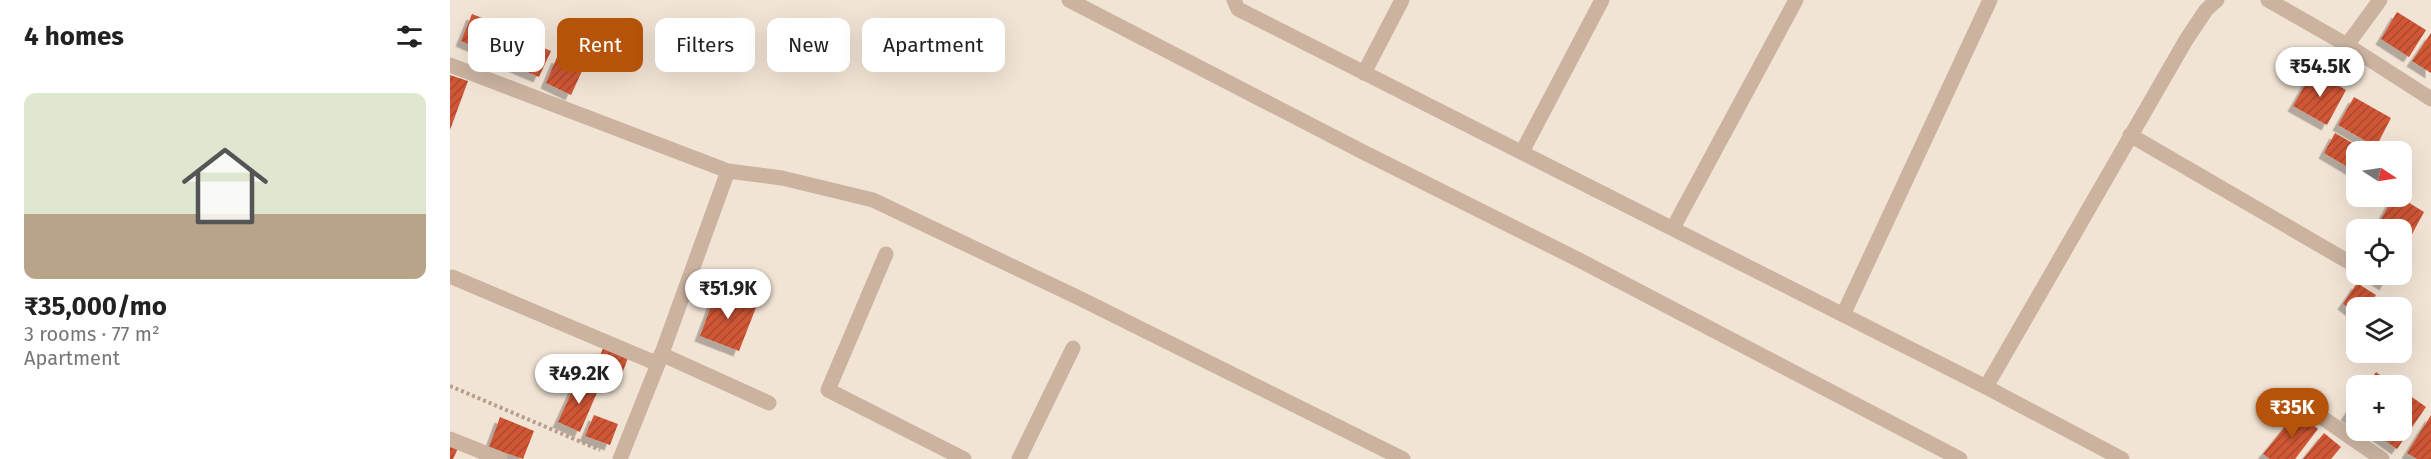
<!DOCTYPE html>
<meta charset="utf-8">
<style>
body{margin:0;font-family:"Fira Sans",sans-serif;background:#f2f2f2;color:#222;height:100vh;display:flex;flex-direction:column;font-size:22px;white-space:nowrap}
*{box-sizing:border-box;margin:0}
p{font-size:20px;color:#767676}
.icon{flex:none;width:33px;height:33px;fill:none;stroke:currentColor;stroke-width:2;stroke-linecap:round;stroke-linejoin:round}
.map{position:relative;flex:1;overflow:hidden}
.panel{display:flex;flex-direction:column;background:#fff;width:450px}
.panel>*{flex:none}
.hud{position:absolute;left:18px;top:18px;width:570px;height:54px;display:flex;gap:12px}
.needle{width:39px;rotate:102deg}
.fabs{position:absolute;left:1896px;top:141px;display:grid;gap:12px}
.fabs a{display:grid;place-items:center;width:66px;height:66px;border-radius:12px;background:#fff;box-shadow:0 6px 24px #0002;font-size:30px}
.price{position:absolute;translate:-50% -51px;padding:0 14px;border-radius:21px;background:#fff;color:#222;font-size:20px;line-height:39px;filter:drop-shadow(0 2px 3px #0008)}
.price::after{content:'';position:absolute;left:50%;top:36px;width:18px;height:14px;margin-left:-9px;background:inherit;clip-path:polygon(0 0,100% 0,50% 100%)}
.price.on{background:#b45309;color:#fff}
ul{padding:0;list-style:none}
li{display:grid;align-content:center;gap:12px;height:318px;padding:0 24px}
li span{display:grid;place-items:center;height:186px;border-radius:12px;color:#555}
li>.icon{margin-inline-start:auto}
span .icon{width:108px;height:108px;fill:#fffc;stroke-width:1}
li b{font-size:26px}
h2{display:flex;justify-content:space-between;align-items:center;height:72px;padding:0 24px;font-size:26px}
.chip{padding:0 21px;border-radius:12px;background:#fff;box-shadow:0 6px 24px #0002;font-size:21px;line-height:54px}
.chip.on{background:#b45309;color:#fff}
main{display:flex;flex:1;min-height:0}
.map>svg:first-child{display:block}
.building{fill:url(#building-hatch);filter:url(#shadow)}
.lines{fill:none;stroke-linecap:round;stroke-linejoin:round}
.path{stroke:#b79d8b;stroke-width:4;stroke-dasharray:3 3;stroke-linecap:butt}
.lane{stroke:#cbb3a0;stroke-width:15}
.street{stroke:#cbb3a0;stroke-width:15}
</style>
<main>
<section class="panel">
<h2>4 homes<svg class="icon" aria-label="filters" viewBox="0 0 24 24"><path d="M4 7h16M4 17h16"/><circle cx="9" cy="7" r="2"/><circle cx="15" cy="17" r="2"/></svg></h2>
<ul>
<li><span style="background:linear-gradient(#dfe7d0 65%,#b9a48a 0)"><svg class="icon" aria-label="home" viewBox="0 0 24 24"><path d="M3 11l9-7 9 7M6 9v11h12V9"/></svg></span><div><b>₹35,000/mo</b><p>3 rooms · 77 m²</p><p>Apartment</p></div></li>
</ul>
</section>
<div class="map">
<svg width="1981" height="459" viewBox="0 0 1981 459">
<defs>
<pattern id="building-hatch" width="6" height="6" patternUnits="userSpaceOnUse" patternTransform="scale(1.5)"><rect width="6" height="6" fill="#d05736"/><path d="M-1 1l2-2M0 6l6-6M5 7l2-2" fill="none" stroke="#aa482d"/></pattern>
<filter id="shadow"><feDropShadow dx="-5.5" dy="5.5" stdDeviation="0" flood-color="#0004"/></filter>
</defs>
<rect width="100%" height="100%" fill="#f2e4d5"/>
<path class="building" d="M1947,12L1976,30L1959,57L1931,39Z
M22,14L52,26L41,54L11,41Z
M1981,33V73L1962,61Z
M75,40L101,51L89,77L63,66Z
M107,57L133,69L121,95L96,83Z
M1863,71L1896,90L1877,125L1843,106Z
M0,75L18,81L0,130Z
M1904,97L1941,118L1926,147L1888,125Z
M1885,133L1918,152H1906V172L1874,153Z
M1944,196H1948L1974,212L1955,247L1952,245V230H1925Z
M1918,274H1941L1935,285Z
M1907,283L1926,295L1917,308H1906V314L1893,304Z
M267,290L307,305L289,351L250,336Z
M153,348L178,358L167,387L142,377Z
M1926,372L1945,386H1916Z
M128,378L149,388L130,432L108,422Z
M1952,390L1976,407L1947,449L1920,430H1952Z
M1906,400V422L1896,415Z
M1847,412L1868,429L1845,459H1820L1813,454Z
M144,415L168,424L160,445L135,436Z
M1981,415V459H1967L1957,453Z
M50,417L84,431L73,459L39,447Z
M1874,433L1891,447L1881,459H1853Z
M0,443L9,446L3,459H0Z"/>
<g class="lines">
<path class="path" d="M0,386L150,450"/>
<path class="lane" d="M619,0L913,152L1131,261L1510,459
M1680,135L1904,265"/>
<path class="street" d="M784,0L788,9L1536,387L1672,459
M1818,0L1897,45L1981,99
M1897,45L1930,0
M0,65L278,171L332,178L423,200L629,298L953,459
M914,73L952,0
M1072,152L1152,0
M1223,228L1346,0
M436,254L378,390L514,459
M2,277L208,364
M1393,315L1540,0
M211,354L319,403
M1536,387L1736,40L1756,10L1767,0
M1854,405L1932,459
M0,439L50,459
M170,459L208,364L278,171
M569,459L623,348"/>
</g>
</svg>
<div class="fabs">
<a><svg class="needle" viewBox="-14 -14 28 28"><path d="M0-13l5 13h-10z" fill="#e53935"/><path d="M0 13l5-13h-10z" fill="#767676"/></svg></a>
<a><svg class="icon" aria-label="locate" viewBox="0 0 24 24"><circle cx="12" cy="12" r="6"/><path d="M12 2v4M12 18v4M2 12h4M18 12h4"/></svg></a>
<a><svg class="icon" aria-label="layers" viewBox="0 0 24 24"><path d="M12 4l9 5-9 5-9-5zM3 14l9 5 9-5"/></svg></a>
<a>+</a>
</div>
<b class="price" style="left:1870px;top:98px">₹54.5K</b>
<b class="price" style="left:278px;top:320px">₹51.9K</b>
<b class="price" style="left:129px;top:405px">₹49.2K</b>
<b class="price on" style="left:1842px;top:439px">₹35K</b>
<div class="hud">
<a class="chip">Buy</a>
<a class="chip on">Rent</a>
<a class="chip">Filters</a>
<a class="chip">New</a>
<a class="chip">Apartment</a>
</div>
</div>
</main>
